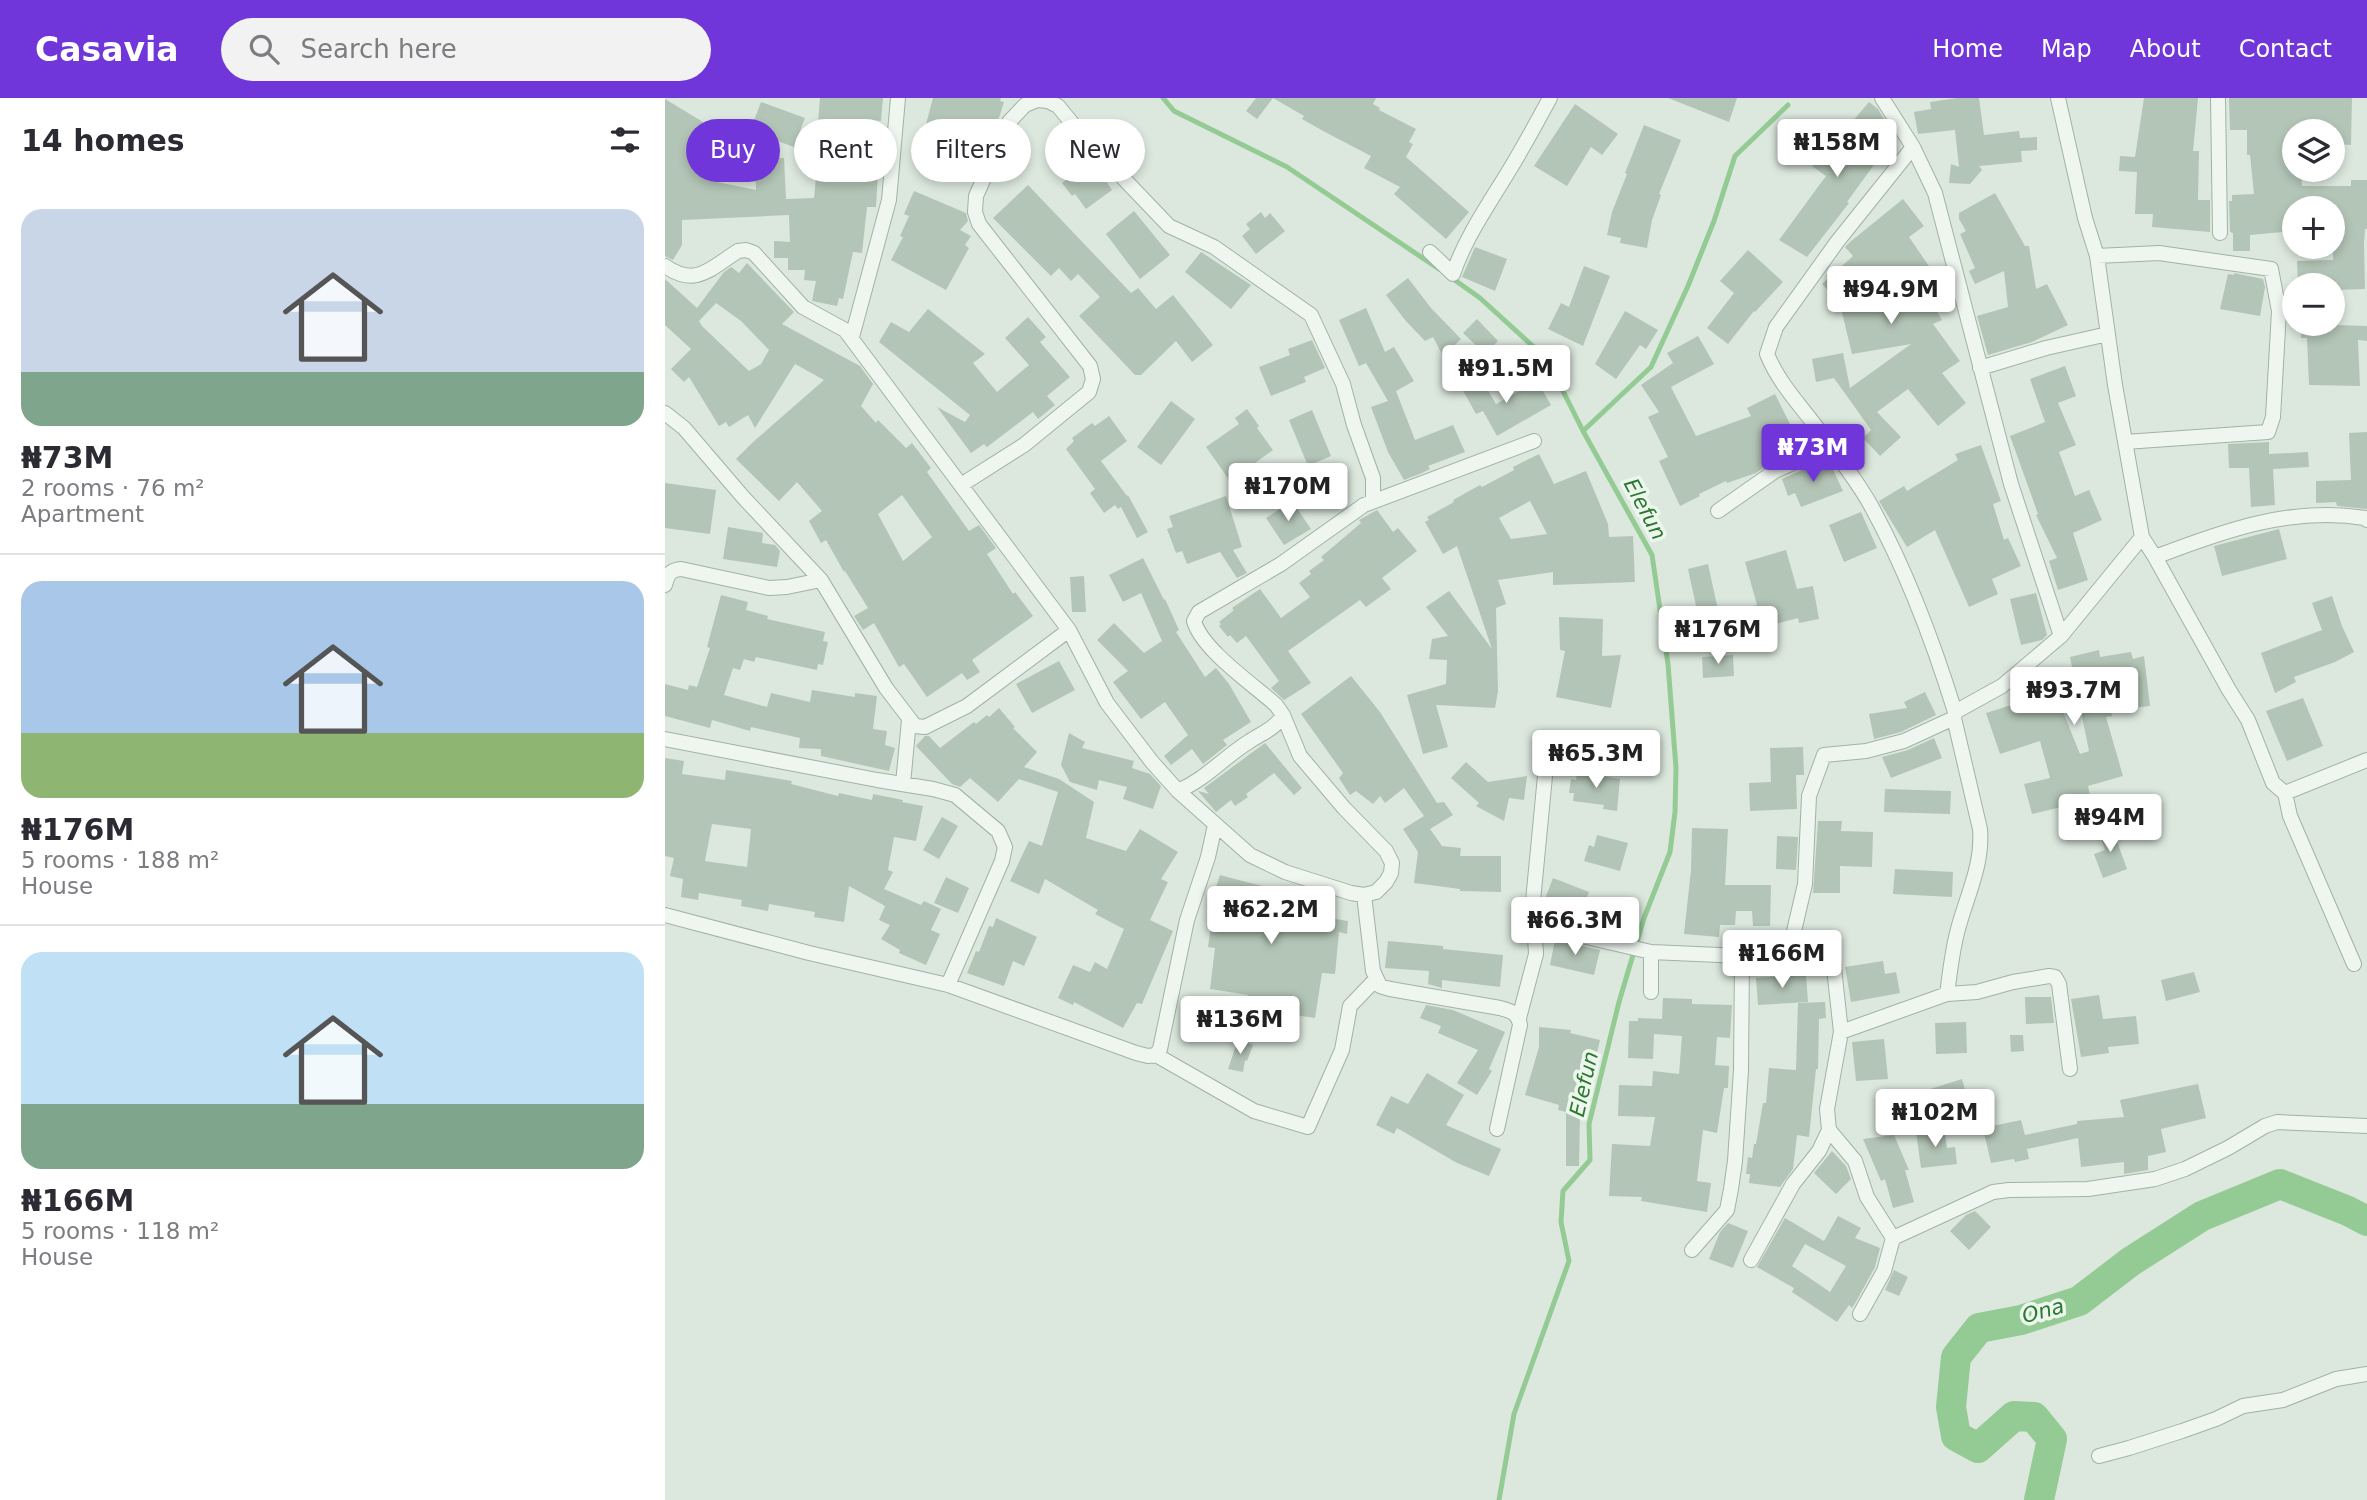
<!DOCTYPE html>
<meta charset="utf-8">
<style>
body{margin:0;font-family:"DejaVu Sans",sans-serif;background:#f2f2f3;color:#2b2b33;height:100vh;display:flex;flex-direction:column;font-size:26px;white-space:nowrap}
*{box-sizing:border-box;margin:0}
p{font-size:23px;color:#7c7c81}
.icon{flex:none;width:38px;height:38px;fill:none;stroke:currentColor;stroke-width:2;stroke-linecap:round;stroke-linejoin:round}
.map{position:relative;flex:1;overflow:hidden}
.side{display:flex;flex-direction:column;background:#fff;width:665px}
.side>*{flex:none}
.hud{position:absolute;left:21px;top:21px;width:665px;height:63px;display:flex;gap:14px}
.buttons{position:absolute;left:1617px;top:21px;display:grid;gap:14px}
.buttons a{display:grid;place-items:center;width:63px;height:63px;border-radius:50%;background:#fff;box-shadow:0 4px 10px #0003;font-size:35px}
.price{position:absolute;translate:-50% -60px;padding:0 16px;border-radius:7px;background:#fff;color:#222;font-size:23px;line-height:46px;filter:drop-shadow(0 2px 4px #0008)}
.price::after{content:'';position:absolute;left:50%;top:42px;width:21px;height:16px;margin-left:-10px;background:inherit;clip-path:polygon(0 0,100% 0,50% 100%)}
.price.selected{background:#7036d9;color:#fff}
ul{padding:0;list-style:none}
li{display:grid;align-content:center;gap:14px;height:371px;padding:0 21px}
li+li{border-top:2px solid #e1e1e2}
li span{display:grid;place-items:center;height:217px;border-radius:21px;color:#555}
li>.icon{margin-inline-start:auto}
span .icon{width:126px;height:126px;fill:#fffc;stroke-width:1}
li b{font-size:30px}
h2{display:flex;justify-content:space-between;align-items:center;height:84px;padding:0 21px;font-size:30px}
.pill{padding:0 24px;border-radius:32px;background:#fff;box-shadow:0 4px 10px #0003;font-size:24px;line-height:63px}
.pill.selected{background:#7036d9;color:#fff}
header{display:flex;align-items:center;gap:42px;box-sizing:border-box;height:98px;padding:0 35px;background:#7036d9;color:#fff}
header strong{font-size:33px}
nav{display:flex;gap:38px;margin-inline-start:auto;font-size:24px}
.search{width:490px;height:63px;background:#f2f2f3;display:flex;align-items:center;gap:18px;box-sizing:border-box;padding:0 24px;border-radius:38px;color:#7c7c81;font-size:26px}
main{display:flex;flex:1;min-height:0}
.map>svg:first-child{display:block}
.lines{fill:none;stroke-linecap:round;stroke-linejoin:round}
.stream{stroke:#94cb95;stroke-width:5}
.river{stroke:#94cb95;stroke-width:30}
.building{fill:#b3c5b6;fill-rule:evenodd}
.street-casing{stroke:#a1b2a4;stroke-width:16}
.street{stroke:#eff6f0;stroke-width:14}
.labels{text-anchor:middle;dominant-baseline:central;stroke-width:7;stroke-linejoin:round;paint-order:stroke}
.water-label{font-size:21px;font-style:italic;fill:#2c7730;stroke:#ecf6ed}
</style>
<header>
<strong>Casavia</strong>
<div class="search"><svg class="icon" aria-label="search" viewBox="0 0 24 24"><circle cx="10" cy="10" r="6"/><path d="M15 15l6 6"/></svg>Search here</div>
<nav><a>Home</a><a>Map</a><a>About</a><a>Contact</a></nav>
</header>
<main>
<section class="side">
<h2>14 homes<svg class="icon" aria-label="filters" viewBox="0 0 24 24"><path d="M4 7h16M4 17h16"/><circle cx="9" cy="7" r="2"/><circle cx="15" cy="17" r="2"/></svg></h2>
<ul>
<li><span style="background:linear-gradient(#c9d6e8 75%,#7fa58c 0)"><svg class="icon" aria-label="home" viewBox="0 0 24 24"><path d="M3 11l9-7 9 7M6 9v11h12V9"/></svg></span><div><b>₦73M</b><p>2 rooms · 76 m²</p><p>Apartment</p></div></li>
<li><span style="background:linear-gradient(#a9c7e8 70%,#8fb573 0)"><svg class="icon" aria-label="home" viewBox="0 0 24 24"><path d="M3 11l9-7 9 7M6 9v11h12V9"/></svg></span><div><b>₦176M</b><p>5 rooms · 188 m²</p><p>House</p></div></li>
<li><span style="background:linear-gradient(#bfe0f5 70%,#7fa58c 0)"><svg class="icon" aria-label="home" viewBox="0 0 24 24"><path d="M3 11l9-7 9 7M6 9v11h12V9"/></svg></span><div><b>₦166M</b><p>5 rooms · 118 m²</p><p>House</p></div></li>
</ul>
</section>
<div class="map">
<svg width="1702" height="1402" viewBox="0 0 1702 1402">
<rect width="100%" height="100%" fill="#dce8de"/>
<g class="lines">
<path class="stream" d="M498,0L509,13L622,69L774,171
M784,178L815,200L882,261L918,333L987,457L1003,566L1011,670L1010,714L1005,754L979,820L954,904L924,1026L925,1062L898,1093L896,1124L904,1163L849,1316L834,1402
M918,333L986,269L1023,188L1049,123L1070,58L1123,7"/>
<path class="river" d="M1374,1402L1387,1341L1369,1319L1349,1318L1313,1350L1291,1338L1286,1309L1291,1259L1314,1230L1356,1222L1414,1203L1465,1164L1537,1118L1615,1086L1683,1113L1702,1123"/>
</g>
<path class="building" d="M155,0H218L216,23L206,22L205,58H214L211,109H202L197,155L188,154L178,201L174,200L172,208L147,203L151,183L139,182L140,172H123V160H109V143L125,144L124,117L17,122V147L8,162L0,158V1L38,24L20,53L58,75L52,84L91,92L90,61L119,60L121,101L149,100L153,59H157L149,56L150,24L153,25Z
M268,0H336L335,3L339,4L332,26L321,23L316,45L260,30Z
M591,0H608L592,21L581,13Z
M608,0H711L708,6L715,10L714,12L751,31L744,44L748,46L741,59L804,114L781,141L729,96L735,89L699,70L706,58L660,34L637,21L639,18Z
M1003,0H1072L1064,24Z
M1292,0H1314L1319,37L1354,33L1355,40L1372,39V52L1356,53L1357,64L1314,68L1317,72L1305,86L1284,85L1286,66L1294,69L1290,32L1253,36L1249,14L1266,11L1265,4Z
M1479,0H1533L1528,53H1534L1533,102H1545V134L1487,129L1488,116H1470L1472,74L1454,73L1455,58L1470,59Z
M1564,0H1687L1686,47L1668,46V33H1629V72H1636L1637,88H1686V82H1702V131H1700L1699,146L1700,191L1668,192V187H1633L1632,163L1668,162V110H1629V133L1585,137V153H1568V135L1565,134L1564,103H1567V97L1589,96L1585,57H1582V32H1565Z
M96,4L140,20L129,49L85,33Z
M1204,4L1213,11L1224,30L1201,57L1211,64L1182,104L1184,105L1142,159L1114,142L1161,78L1147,68L1170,35L1175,38Z
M910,6L953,36L937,57L926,49L902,88L869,68Z
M979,27L1016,42L994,96L996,97L987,122L982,150L955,145L956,140L942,137L947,114L962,76L960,75Z
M427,62L447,92L421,111L410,96L407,98L397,85Z
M363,87L466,195L473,190L491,211L508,197L548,247L527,264L511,243L476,277H470L414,218L435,199L413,176L406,183L394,170L386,178L328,120Z
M249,93L301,115L303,123L295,132L306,138L300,147L304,150L281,192L226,162L238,139L235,138L244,118L239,116Z
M1330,95L1360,148H1364L1371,191L1382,186L1403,227L1367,244L1323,257L1312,218L1343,209L1339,173L1310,186L1304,173L1310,170L1295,136L1301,133L1294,121V115Z
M1238,101L1259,128L1244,139L1270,177L1256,186L1277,222L1268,226L1295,263L1277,275L1301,305L1273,328L1243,291L1212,314L1236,339L1215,358L1198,340L1206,332L1169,280L1151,284L1147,261L1178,255L1185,290L1246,246L1187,256L1175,206L1157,186L1188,158L1180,149L1185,144Z
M469,113L505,157L475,181L441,136Z
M596,114L600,120L605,115L620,133L591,156L577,138L585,131L581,126Z
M810,149L842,161L830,193L797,179Z
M1083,152L1118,184L1090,214L1089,213L1063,246L1042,230L1069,195L1055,183Z
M536,154L586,187L566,211L520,174Z
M82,165L129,214L117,226L195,268L208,286L196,308L211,325L213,322L241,350L247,345L266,370L262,374L304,433L314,427L331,450L322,456L348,496L350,494L368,518L307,562L315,574L302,582L297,575L262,599L239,566L234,569L209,525L198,532L189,518L203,510L180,473L179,474L161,442L156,445L144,423L157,413L132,384L114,403L71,361L87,345L159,282L130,266L90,330L83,317L64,329L61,324L54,328L24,279L19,284L6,271L26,251L0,227V181L32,210L59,174L66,169L74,175ZM51,205L76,223L104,252L96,266L84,273L37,228L34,223ZM237,397L267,439L238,463L213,416Z
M919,168L945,178L918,248L883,231L896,205L904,209Z
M1569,175L1598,181L1600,189L1595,218L1555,211L1563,176L1569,177Z
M743,180L766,210L796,241L778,258L768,239L760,243L740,222L721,197Z
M701,210L720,254L729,249L749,283L731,293L750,342L788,327L800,354L763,368L765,371L757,375L739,382L723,354L706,309L723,303L701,265L694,268L674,222Z
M263,211L320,256L308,265L332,294L364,267L340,240L363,219L381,239L375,244L405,279L382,298L390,307L373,321L368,314L322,349L319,346L306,355L272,309L300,324L305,317L214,244L226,224L244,234Z
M960,213L993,232L981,251L975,247L951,281L930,266Z
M812,221L833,243L820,256L798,235Z
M1636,226L1702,228V243L1693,242L1695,288L1644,287L1642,240H1636Z
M1033,238L1049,266L1006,289L1031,338L1086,318L1082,310L1110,296L1137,350L1106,364L1091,375L1062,385L1061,383L1034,396L1035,398L1015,408L994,363L1003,359L983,319L994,314L976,287L1008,265L1002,255Z
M647,242L660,270L639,279L641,284L606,298L594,269L625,257L623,251Z
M1400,268L1411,298L1393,305L1411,347L1394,354L1410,398L1424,392L1437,422L1408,435L1423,482L1393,492L1384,463L1392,460L1371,417L1373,416L1345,338L1380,324L1365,281Z
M815,279L831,306L872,283L886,307L832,338L818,313L811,316L796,289Z
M506,303L530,321L496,367L472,349Z
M582,311L594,328L592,330L608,352L565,383L541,349L574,326L570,320Z
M647,312L666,358L643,368L624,322Z
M444,318L462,343L436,363L462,398L463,397L483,434L472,440L456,409L453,411L450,407L439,415L425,395L430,391L401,351L409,343L407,340L427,325L430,328Z
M1702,334V411L1672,408L1671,404L1651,405V383L1686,382L1684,335Z
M1604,344V356L1643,354L1644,369L1608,371L1610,407L1586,409L1584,370H1564L1563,346Z
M1316,347L1336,403L1328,406L1339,442L1343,440L1356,468L1327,481L1333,496L1304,509L1270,432L1242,449L1214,403L1239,388L1242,393L1293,362L1290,356Z
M874,356L889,386L921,373L943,426L944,439L968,438L970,484L888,487V474L833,482L841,506L831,510L833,593L830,610L771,607L783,649L758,656L742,597L781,586L782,562L764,561L767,541L783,538L761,509L784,493L827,551L792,448L778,456L760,424L764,422L762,419L789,404L788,402L815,387L817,389L849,372L848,369ZM865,403L882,436L846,441L834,420Z
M1164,363L1178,393L1136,409L1130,395L1123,398L1117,381L1146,368L1147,369Z
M0,385L51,392L45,436L0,430Z
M561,398L577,449L568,452L582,475L572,480L555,454L522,466L517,453L511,455L502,431L508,429L504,418Z
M627,403L646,431L619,447L601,420Z
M712,412L728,434L733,430L752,453L717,480L726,491L701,509L695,502L623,553L646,585L619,602L606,590L614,583L581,538L572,545L565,537L563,539L554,528L556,526L554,524L569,512L567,510L595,491L616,520L645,499L634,485L646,476L644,473L659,462L656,459L696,425L694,422Z
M1196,414L1212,450L1179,464L1164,427Z
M63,429L98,435L97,445L110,447L115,453L112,469L58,461Z
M1614,431L1622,461L1557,478L1549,448Z
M1121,452L1132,491L1148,488L1154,521L1134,525L1133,520L1079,534L1073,512L1092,507L1080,464Z
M478,460L499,502L500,501L514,532L511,534L540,579L551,570L564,586L586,624L558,642L562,647L538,666L527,651L506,667L499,658L523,637L500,604L476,621L448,584L463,573L432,542L449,525L479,555L497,543L476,495L458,504L444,477Z
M1043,466L1053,512L1033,517L1023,471Z
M419,478L421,514H407L405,479Z
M1371,495L1382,537L1377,542L1356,547L1345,501Z
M56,497L83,504L81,512L103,518L102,521L160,534L158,543L163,544L158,567L153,566L152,572L91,559L89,564L79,561L75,572L68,570L59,597L102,609L106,595L145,604L147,592L190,599V595L212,598L208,631L222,633L220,647L230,650L224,673L156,658V651L134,650L135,640L86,629L85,633L47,622L45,630L0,618V586L23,592L24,587L32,589L45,550L42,549Z
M1667,498L1677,528L1689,554L1670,564L1629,579L1631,584L1610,595L1596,555L1657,532L1647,505Z
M894,519L938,521L937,558L956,557L946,610L891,599L900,553L895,552Z
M1434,552L1435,559L1466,554L1468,561L1479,558L1485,608L1446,612L1447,618L1441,619L1458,678L1423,688L1426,702L1367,716L1359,686L1385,680L1375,643L1335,656L1321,615L1359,603L1356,596L1386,584L1415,656L1424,653L1405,559Z
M1068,557L1069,578L1038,580L1037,559Z
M394,563L410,592L367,615L351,586Z
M686,578L715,614L772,705L779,704L788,717L765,731L777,748L796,750L795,758H836V794L795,793V791L749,785L753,754L738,731L759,718L739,690L720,705L715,698L708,706L691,693L685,697L674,680L678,675L636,616Z
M1260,594L1271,617L1236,634L1209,641L1204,616L1242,610L1239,604Z
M1638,600L1658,648L1622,663L1601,613Z
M334,610L350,629L348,630L372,654L359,669L394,681L429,704L421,740L461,753L475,731L513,754L496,781L503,784L485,822L508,833L477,906L472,905L458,930L409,904L408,907L393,900L408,867L425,874L430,864L442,871L459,831L430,816L433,812L380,781L374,796L345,783L364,743L377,748L393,694L354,681L333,704L305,680L295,689L287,686L251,648L260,638H264L275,650L309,624L311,626L322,617L324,619Z
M404,635L420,644L417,650L469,663L467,670L485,676L496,688L488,711L458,701L462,689L434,682L432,692L405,684L396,667Z
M1269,640L1277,660L1226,680L1217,659L1243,652Z
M600,645L637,690L629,697L609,675L581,696L583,699L570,708L566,702L551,714L533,693L544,696L539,690Z
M1138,649L1139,677H1131L1132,711L1085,713L1084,685L1106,684L1105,650Z
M0,660L19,663L17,676L60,682L61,672L127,683L126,686L173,698L174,695L207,702L208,696L238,702L237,704L258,708L251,743L229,739L223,772L228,774L219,791L256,807L259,803L276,811L266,832L275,836L261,867L234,855L235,852L216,841L225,827L214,822L220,808L184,788L179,824L149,819L150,814L104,806L103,813L76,808L77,802L34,795L33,802L16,799L18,781L5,778L9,760L0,758ZM47,726L86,731L82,769L40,763Z
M801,664L823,684L862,678L859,702L844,700L839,723L811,708L814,705L786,680Z
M912,674L955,681L952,713L938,711L939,707L908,703L909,695H904L906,681L911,682Z
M1220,691L1286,693L1285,716L1219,714Z
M277,719L293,728L274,761L258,752Z
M1153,723H1177L1176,733L1208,734L1207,769L1175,768V795H1148Z
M1446,727L1462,771L1438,780L1429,756L1440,752L1433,731Z
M1027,730L1063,731L1060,787H1106L1105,828H1088L1087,813H1071L1070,827H1055L1054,839L1019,836L1026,772Z
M932,737L963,745L955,773L919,763L924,747L929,749Z
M1112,738L1133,739L1131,772L1111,771Z
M1230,771L1288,774L1287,799L1228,796Z
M555,777L623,795L624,792L650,801L644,817L683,823L682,836L674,834L670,876L657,875L650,920L609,914L611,904L583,899V897L545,891L550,850L543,849L548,813L544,811Z
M281,779L304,790L293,815L269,805Z
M888,780L924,794L916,814L895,806L892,812L878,806Z
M331,820L372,839L359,868L348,863L339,888L302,875L311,853L314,854L324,828L328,829Z
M890,842L935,852L929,877L885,867Z
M723,843L778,848V851L838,857L835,889L777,882V890L763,886L764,873L720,870Z
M1218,863L1220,876L1231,874L1235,895L1186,904L1180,869Z
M1529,874L1535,894L1501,903L1496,882Z
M1141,877L1143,904L1093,907L1091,880Z
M1434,897L1438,921L1471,918L1474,946L1443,949L1444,955L1416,959L1406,901Z
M1360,899H1386L1389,925L1361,926Z
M998,900L1027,901V906L1067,907L1065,940L1052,939L1050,967L1064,968L1063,990H1059L1052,1035L1038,1032L1032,1083L1046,1085L1042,1114L976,1103L977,1099L944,1098L947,1046L985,1048L990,1019L953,1018L954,987L987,988L988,973L1014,976L1017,938L989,936L988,961L963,960L964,923H973V920L997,921Z
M1160,904L1161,920L1154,921L1153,971H1151L1144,1039L1132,1037L1128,1071L1115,1089L1084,1085L1085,1076H1081L1083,1059L1087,1060L1089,1046H1091L1098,1005H1101L1104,970L1131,972L1133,905Z
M761,907L788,912L840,934L824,971L827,973L812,997L792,985L813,952L773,935L776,928L755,920Z
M1301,924L1302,955L1271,956L1270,925Z
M874,929L906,932L905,935L935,942L924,988H926L919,1018L915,1017L914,1068H901V1014L893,1012L894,1007L860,997L874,949Z
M1345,937H1358L1359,953L1346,954Z
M1219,941L1223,981L1191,983L1187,944Z
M573,942L588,947L582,963L580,962L578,974L563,971Z
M762,975L799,997L781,1027L836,1051L824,1078L792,1065L732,1030L729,1036L711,1027L726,998L743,1006Z
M1297,981L1301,995L1264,1007L1259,993Z
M1533,986L1541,1020L1496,1031L1501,1054L1483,1058V1072L1459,1076V1064L1416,1069L1413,1040L1362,1051L1364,1061L1350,1064L1349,1061L1326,1065L1318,1030L1356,1022L1360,1037L1412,1026V1023L1459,1019L1455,1002Z
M1279,1030L1282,1050L1290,1049L1292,1066L1256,1070L1251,1034Z
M1229,1037L1244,1072H1240L1249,1104L1228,1110L1220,1081L1216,1083L1198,1041Z
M1167,1053L1181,1068L1186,1081L1171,1096L1149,1075Z
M1310,1113L1326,1129L1304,1152L1285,1133L1301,1117Z
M1173,1118L1196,1130L1190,1140L1215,1150L1210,1169L1192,1202L1187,1210L1184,1207L1172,1224L1127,1194L1129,1190L1092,1169L1120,1120L1159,1143ZM1140,1146L1181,1168L1165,1194L1127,1168Z
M1063,1125L1083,1133L1068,1170L1044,1161L1055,1134Z
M1229,1172L1243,1179L1234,1198L1220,1192Z"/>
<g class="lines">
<defs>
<path id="street" d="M1217,0L1248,49L1270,95L1346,386L1396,538
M1393,0L1420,120L1432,158L1450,287L1477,439L1490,459L1564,592L1583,622L1608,685L1620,695L1702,662
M1553,0L1555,135
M1248,49L1172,144L1111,229L1102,256C1114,286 1137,309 1156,335C1172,358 1191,381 1205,406C1241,471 1268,543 1290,614L1289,620L1315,731C1318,767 1302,797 1293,831C1287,853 1285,874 1282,896
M765,154L788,176C801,138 824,106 845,71C859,48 872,24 885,0
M1432,158L1494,155L1606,171L1614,213L1608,319L1603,334L1460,344
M0,168C31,190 46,170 73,153L81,152L89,155L138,209L180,232L404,532L442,605L487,664L513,693L585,757L620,774L686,795L699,797L711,794L721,784L726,775L727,765L721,753L679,710L635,658L618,617L611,607C589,587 537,552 529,523L534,514L616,466L699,407L869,343
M187,239L224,102L233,0
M1315,270L1381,250L1443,236
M0,315L19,330L78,399L156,482L221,590L250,628L260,629L302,608L404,532
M296,387L359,347L424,294L428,281L425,268L314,126L310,114L311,98L344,24L360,7L372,2L383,3L393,8L416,36L504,128L549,149L646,217L678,286L689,327L708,380V403
M1053,413L1110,373L1164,349
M1490,459C1558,433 1626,408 1700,420L1702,422
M0,487C3,476 5,472 16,471L104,490L122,489L156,482
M1290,614L1337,588L1396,538L1477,439
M0,641L212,682L268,691L290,697L333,733L340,749L337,763L283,887
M238,686L244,622
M513,693C541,681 559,659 585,643C597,635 610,631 618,617
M1620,695L1625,718L1689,866
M699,797L708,873L715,888L725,891L835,910C846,913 853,915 855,927L832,1031
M0,817L144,855L283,887L471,955L483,958L491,957L495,951L522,822L543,759L550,727
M870,827L986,854
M1126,846L1140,786L1144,698L1159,657L1201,653L1239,643L1289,620
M986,894V854L1077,858L1126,846L1167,852L1176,934L1162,1011L1164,1032L1190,1063L1202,1099L1228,1140L1328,1094L1344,1092L1423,1091L1490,1081L1520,1071L1563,1050L1600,1028L1612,1024L1702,1028
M854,920L871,856L868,803L880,678
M1176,934L1282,896L1312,894L1348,884L1384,878L1390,879L1394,886L1405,971
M491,957L589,1013L643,1029L677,952L685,908L711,881
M1027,1152L1062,1112L1066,1091L1070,1063L1076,972L1077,858
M1086,1162L1128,1086L1154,1053L1164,1032
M1195,1216L1219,1173L1228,1140
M1434,1358L1464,1350L1517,1333L1551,1321L1578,1308L1618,1302L1671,1281L1702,1276"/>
</defs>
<use href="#street" class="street-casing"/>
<use href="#street" class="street"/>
</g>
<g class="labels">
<g class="water-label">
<text transform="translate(980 411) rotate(62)">Elefun</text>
<text transform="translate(919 986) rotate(-77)">Elefun</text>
<text transform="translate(1378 1213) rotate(-15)">Ona</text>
</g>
</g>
</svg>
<div class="buttons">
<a><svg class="icon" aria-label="layers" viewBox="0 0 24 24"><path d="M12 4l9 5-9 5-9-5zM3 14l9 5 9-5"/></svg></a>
<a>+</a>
<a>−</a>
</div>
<b class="price" style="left:1172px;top:81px">₦158M</b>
<b class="price" style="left:1226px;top:228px">₦94.9M</b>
<b class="price" style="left:841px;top:307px">₦91.5M</b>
<b class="price selected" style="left:1148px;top:386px">₦73M</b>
<b class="price" style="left:623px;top:425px">₦170M</b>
<b class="price" style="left:1053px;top:568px">₦176M</b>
<b class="price" style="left:1409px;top:629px">₦93.7M</b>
<b class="price" style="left:931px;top:692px">₦65.3M</b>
<b class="price" style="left:1445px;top:756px">₦94M</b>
<b class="price" style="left:606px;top:848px">₦62.2M</b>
<b class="price" style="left:910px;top:859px">₦66.3M</b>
<b class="price" style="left:1117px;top:892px">₦166M</b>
<b class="price" style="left:575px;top:958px">₦136M</b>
<b class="price" style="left:1270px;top:1051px">₦102M</b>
<div class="hud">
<a class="pill selected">Buy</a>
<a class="pill">Rent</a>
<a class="pill">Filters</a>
<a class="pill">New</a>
</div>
</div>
</main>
